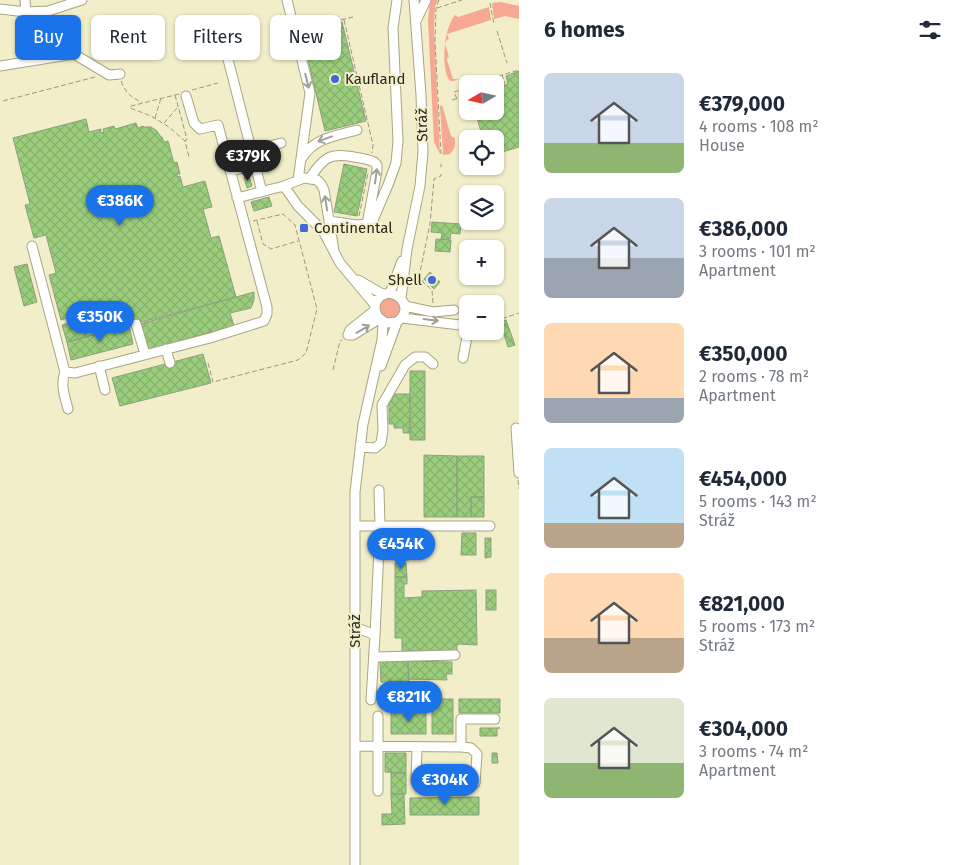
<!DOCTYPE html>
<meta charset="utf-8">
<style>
body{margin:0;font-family:"Fira Sans",sans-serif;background:#f2f2f3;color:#1f2937;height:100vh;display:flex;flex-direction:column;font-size:19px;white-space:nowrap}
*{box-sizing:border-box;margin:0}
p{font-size:16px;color:#747a83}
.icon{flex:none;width:28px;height:28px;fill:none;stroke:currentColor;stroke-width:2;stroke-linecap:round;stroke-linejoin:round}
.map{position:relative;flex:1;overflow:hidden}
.drawer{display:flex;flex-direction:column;background:#fff;width:450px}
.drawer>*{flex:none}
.guide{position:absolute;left:15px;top:15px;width:429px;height:45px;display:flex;gap:10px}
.needle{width:32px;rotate:261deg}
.buttons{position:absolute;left:459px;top:75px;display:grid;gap:10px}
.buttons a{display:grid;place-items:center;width:45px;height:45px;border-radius:8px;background:#fff;box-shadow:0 1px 4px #0004;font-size:25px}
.price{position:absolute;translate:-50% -42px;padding:0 11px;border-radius:18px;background:#1a73e8;color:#fff;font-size:16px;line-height:32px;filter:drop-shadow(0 1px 2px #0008)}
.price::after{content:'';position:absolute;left:50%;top:30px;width:15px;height:11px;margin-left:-8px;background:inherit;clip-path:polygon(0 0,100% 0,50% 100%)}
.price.on{background:#222;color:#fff}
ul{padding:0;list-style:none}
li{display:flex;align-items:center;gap:15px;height:125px;padding:0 25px}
li span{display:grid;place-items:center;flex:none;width:140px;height:100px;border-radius:8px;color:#555}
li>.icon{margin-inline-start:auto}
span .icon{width:60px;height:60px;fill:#fffc;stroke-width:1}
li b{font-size:21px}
h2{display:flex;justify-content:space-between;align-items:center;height:60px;padding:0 25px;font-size:21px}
.tag{padding:0 18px;border-radius:8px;background:#fff;box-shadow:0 1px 4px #0004;font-size:18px;line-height:45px}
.tag.on{background:#1a73e8;color:#fff}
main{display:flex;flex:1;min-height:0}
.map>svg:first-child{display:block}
.grass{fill:#f6a892}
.building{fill:url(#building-cross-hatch);stroke:#8ca082}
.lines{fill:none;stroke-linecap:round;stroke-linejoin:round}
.minor-casing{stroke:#a9a582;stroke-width:11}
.path{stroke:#9b977d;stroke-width:1;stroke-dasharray:5 2.5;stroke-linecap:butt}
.minor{stroke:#fff;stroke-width:9}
.oneway{stroke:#9f9e98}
.poi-dot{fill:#3f68da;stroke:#f3eeca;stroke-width:2}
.labels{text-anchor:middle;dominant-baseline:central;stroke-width:4;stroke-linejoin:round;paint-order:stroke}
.poi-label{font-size:15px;fill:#2a281b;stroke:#f3eeca;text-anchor:start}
.street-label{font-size:15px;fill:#2a281b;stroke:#f3eeca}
</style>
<main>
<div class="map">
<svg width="519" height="865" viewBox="0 0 519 865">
<defs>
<pattern id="building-cross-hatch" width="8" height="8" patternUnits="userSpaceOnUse" patternTransform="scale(1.25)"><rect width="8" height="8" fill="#9ace7c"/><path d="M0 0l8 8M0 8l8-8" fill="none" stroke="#85b16b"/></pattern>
</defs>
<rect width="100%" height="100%" fill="#f3eeca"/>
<path class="grass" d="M430,0H438L435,7L434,27L440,154L434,142L428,21Z
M501,2L519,6V19L505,16L494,19L492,3Z
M489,7L491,20L447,34L449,39L447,40L445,44L449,57L447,58V60L453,79H459L454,81H450C440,68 444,27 455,15L458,17Z
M442,105L451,136L455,138V146L453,150L450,154L443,155L440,106Z
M379 308a11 11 0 1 1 22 0a11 11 0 1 1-22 0Z"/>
<path class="building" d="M342,22L366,121L325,131L303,38L308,30Z
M519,71V147L499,153L495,139H483L475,111H495V88L508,84L506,76Z
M86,119L89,132L101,129V133L104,132L103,129L114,126L115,129L136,123L138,128L143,126L144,127H151L157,131L161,137H162L164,142L168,141L174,163L177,162L180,174H177V177L180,176L183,187L205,181L212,207L203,209L207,223L211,238L219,236L236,297L67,342L62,325L69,323L68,318L61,320L49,275L56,273L46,235L34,238L25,205L30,204L13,138Z
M344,164L367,169L357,216L334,212Z
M249,176L252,186L247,188L244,177Z
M269,197L272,206L254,211L251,202Z
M432,222L461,224L460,234L451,233L450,239H441L442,233L431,232Z
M436,239L451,240L450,252L435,251Z
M27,264L37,302L24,306L14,267Z
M430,272L440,282L434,289L424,279Z
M254,292V300L251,308L230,313L234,326L146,350L140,324Z
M506,320L515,345L508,347L500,322Z
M129,325L133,344L71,360L67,342Z
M203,354L211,383L120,406L112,378Z
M410,371H425V440H410Z
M392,394H410V433H403V428H394V424H389V401H392Z
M424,455L457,456V517H424Z
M457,456H484V497H471V517H457Z
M471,497H484V517H471Z
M390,533L410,534L409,560L390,559Z
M462,533H476V555H461Z
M485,538H491V557L485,558Z
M395,563H406L407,577H395Z
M395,577H407V584H404V598L422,597V591L476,590L477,645L457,644V651H402V638H395Z
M486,590H496V610H486Z
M380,661H408L409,681L402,683L381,682Z
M408,661L452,662V674H446L447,680L408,679Z
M432,699H453V734H432Z
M459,699H500V713H459Z
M391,712H426V734H391Z
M480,728H500H497V736H480Z
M385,753H406V773L385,772Z
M492,753H497L498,763H492Z
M391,773H406V794H391Z
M391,794H404L405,824L382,825V814H392Z
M479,797V815H410V798Z"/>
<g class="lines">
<defs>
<path id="minor" d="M25,0L26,12
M287,0L310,93L298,180
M0,9L26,12L48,11L82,0
M417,19L426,0
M220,28L262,192
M0,66L74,54L109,75L120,74
M251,151L281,143
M302,158C314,138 335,136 357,130
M230,171L255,165
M310,178C323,158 330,152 354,157C361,158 368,159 374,162L377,165V171L367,224
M284,186L298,206L323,231L340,263L375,305
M237,198L284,186L304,178L317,180L321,184L324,190L334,251
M329,221L357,225L367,224L373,220L388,185L396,163L398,141L393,28L397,0
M32,246L65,372L75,373L210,338L264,321L267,314V307L218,125L200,129L194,123L186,96
M358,280L384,295
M390,293L402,261
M401,298L407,249L420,186L423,152L421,95L414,0
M405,306L433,312L454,310
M375,310L350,330L348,335H353L379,319
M402,318L460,325
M136,324L145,354
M166,349L170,363
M463,358L467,337
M99,366L105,390
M381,366L397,322C420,305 387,280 376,302C374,307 375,312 378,317L386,323L397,322
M65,372C60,385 65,397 68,409
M516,428L519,473
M360,447L375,448L381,443L383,430L382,405L405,365L415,357H425L433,364
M379,490L380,526H490
M355,526H380L375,635L355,627
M375,657L455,655
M371,700L375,635
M355,746L461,747L471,748L477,754L475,783L467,789L421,788L416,781L417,747
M461,747V719H495
M378,791V716
M355,865V492L363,424L382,340L383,322"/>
</defs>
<use href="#minor" class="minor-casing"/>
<path class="path" d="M439,0L436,8L435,41L441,154
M490,3L494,24
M437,8L462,0
M344,20L373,145L372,153
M312,27L353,17
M497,31L507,63
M121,81C125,92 131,98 142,102
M479,84L502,75
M495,86L505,83L502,75L519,70
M192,90L218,83
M179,94L131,106L130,108L151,116L169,127L185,141L189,157
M175,95L187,139L185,141
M457,99L454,92L468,88
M452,100L468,95
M3,101L95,77
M155,118L161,98
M164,123L178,107
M441,164V167
M359,216L368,173
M257,221L263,244L271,249L298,241
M411,281L419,283L423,282
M433,303L432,290L423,282L420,272L430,224L434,179L441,176V174
M495,321L519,313
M208,363L213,382L298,360L306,353L317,309L295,225L283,214L253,221
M333,370L340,341L342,340
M518,480L519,489"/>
<use href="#minor" class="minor"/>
</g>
<defs><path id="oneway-shaft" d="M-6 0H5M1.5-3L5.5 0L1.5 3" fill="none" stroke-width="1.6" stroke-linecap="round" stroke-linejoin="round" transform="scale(1.25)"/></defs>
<g class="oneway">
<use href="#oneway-shaft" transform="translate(307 81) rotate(76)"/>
<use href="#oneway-shaft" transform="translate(325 139) rotate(160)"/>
<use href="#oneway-shaft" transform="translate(376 176) rotate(-82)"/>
<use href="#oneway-shaft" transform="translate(326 203) rotate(-99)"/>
<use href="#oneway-shaft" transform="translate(431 320) rotate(7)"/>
<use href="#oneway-shaft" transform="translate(363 329) rotate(-31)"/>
</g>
<g class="poi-dot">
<circle cx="335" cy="79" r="5"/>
<rect x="299" y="223" width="10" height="10" rx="2.5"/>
<circle cx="432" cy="280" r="5"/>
</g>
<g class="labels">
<g class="poi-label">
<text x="345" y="79">Kaufland</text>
<text x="314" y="228">Continental</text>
<text x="422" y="280" text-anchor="end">Shell</text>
</g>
<g class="street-label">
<text transform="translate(422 125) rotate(-92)">Stráž</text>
<text transform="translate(355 631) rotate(-90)">Stráž</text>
</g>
</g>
</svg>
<div class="buttons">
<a><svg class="needle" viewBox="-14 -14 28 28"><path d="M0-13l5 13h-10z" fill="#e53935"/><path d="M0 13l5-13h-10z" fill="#747a83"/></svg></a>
<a><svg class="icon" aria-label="locate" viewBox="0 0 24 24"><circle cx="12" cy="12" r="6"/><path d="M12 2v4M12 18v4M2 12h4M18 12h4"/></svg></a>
<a><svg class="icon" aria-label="layers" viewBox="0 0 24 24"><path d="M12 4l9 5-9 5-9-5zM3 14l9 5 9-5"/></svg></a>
<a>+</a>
<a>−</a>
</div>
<b class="price on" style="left:248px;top:182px">€379K</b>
<b class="price" style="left:120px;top:227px">€386K</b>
<b class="price" style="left:100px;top:343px">€350K</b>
<b class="price" style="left:401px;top:570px">€454K</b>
<b class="price" style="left:409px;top:723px">€821K</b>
<b class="price" style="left:445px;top:806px">€304K</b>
<div class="guide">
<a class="tag on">Buy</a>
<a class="tag">Rent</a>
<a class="tag">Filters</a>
<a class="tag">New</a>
</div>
</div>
<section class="drawer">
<h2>6 homes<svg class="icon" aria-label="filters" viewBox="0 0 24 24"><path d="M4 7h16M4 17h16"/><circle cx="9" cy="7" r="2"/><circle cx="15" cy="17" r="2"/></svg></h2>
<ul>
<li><span style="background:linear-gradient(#c9d6e8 70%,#8fb573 0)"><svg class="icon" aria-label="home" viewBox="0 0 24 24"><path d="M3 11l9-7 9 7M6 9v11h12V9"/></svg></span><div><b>€379,000</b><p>4 rooms · 108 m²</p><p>House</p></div></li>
<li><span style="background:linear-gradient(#c9d6e8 60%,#9aa5b1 0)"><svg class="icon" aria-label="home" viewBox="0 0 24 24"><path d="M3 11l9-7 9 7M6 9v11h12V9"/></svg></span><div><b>€386,000</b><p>3 rooms · 101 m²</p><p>Apartment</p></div></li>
<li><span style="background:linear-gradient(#ffd9b3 75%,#9aa5b1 0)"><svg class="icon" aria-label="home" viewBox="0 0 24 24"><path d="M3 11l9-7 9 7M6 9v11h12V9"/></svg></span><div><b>€350,000</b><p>2 rooms · 78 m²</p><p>Apartment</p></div></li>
<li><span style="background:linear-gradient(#bfe0f5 75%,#b9a48a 0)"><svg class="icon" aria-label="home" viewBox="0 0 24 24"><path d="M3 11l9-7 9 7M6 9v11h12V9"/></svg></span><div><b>€454,000</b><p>5 rooms · 143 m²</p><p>Stráž</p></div></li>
<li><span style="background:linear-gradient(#ffd9b3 65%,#b9a48a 0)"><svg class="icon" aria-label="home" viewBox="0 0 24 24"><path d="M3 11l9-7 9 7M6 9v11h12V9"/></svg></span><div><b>€821,000</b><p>5 rooms · 173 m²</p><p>Stráž</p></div></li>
<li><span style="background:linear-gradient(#dfe7d0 65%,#8fb573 0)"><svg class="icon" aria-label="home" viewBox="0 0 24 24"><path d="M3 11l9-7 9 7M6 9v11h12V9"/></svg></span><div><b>€304,000</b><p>3 rooms · 74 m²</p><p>Apartment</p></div></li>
</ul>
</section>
</main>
